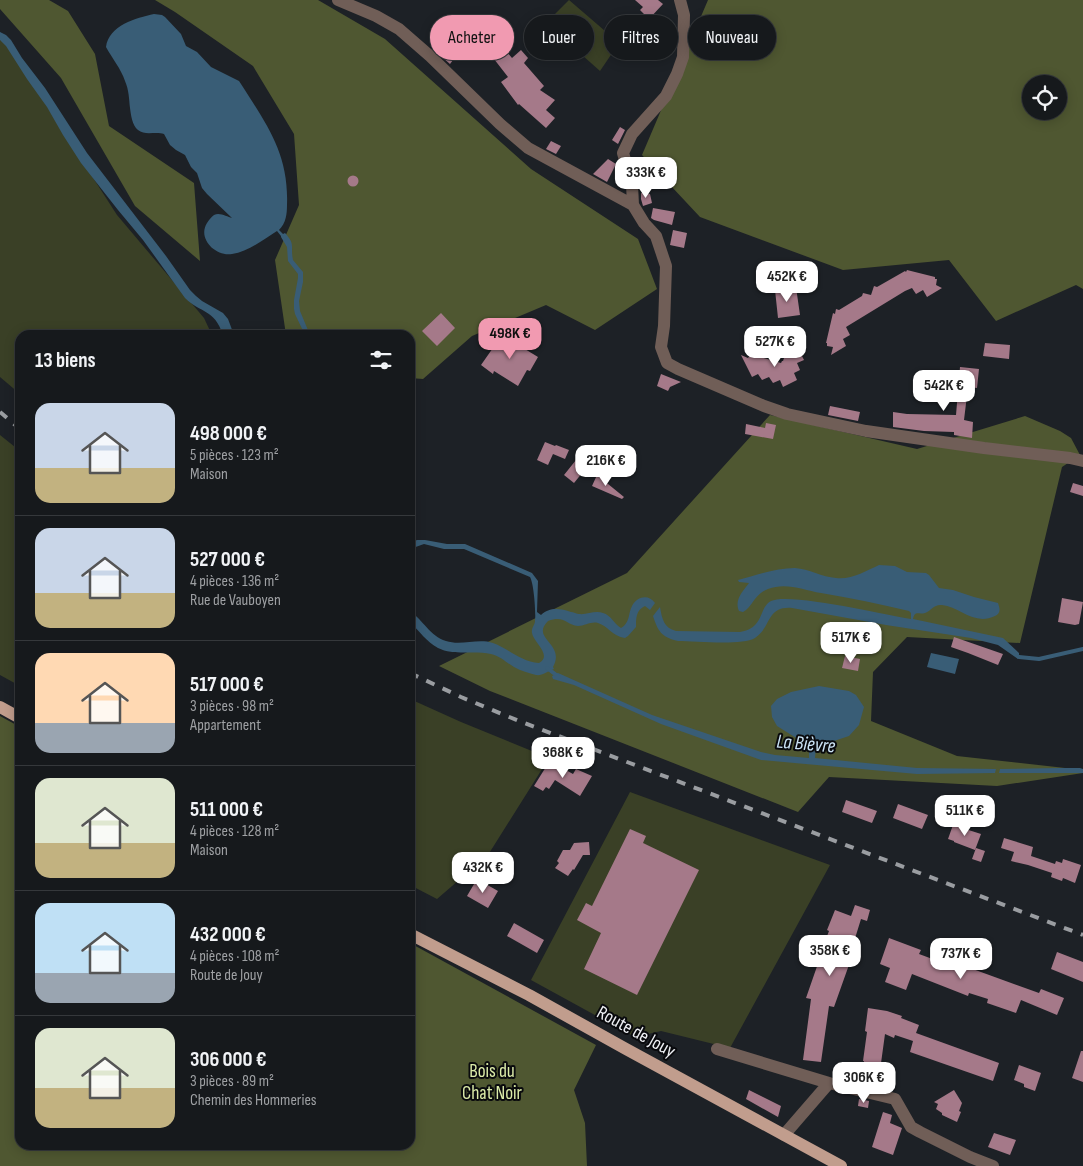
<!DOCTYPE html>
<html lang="fr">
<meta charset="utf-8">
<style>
body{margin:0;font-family:"Sofia Sans Condensed",sans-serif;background:#232629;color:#f1f3f6;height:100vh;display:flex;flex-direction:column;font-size:19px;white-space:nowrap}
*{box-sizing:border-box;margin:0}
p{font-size:16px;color:#9ea0a3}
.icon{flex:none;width:28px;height:28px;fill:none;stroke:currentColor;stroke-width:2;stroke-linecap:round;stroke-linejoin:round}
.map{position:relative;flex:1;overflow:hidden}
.panel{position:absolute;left:15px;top:330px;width:400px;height:820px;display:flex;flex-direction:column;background:#16191c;border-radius:15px;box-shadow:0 2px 12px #0003,0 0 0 1px #35383b}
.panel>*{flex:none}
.top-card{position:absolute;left:430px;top:15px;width:475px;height:45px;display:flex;gap:10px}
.tools{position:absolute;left:1022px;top:75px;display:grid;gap:10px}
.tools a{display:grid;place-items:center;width:45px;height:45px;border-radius:50%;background:#16191c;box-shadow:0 2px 12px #0003,0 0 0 1px #35383b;font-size:25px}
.price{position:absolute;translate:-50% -42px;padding:0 11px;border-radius:10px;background:#fff;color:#222;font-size:16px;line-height:32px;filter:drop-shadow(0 1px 2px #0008)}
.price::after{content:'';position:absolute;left:50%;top:30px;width:15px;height:11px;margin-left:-8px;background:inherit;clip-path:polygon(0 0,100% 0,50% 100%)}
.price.active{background:#f19ab1;color:#111}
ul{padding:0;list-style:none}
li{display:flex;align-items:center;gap:15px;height:125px;padding:0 20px}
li+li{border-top:1px solid #35383b}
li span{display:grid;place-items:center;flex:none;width:140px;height:100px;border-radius:15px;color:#555}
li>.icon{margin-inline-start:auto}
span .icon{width:60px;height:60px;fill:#fffc;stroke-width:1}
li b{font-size:21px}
h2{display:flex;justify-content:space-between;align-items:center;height:60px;padding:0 20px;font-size:21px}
.chip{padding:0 18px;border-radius:22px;background:#16191c;box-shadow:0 2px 12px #0003,0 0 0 1px #35383b;font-size:18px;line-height:45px}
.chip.active{background:#f19ab1;color:#111}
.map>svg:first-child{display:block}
.green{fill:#3a4026}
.forest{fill:#4f5731;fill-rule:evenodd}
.water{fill:#395d76}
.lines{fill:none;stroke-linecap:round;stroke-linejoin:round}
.stream{stroke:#395d76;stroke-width:4}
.building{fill:#a57989}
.minor{stroke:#705e57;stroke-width:12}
.major{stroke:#c19d8d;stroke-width:12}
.rail{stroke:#9a9da1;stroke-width:4;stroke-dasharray:9 9;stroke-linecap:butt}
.labels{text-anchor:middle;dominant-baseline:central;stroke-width:4;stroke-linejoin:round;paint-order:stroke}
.street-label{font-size:19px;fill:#eef0f4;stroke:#090a0d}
.park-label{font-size:19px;fill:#dceca9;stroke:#090a0d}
.water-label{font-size:20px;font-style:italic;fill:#cce4f6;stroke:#090a0d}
</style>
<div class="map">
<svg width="1083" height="1166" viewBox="0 0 1083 1166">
<rect width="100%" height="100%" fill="#1d2126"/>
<path class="green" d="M569,0L619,43L600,71L546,23Z
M0,40L5,41L117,215L204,318L212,335H20V394L0,377Z
M0,435L20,451V686L0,675Z
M410,699L461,722L549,758L488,855L437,899L410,885Z
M630,792L830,865L730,1048L661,1031L635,1037L531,980Z"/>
<path class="forest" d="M0,0H49L68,11L95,54L109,126L194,183L200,261L135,206L61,78L0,9Z
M155,0H318L385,39L531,169L638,239L657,289L595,330L546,305L472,336L423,379L410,378V335H286L275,260L299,205L294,134L253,66L175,12Z
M708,0H1083V289L1076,285L996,321L949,260L843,270L700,217L642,155ZM1031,84H1059V111H1031Z
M770,415L917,449L1025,416L1060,431L1071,438L1080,455L1062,467L1020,643L907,637L873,672L871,721L957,756L1083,770V773L997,786L829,777L798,812L490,691L439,666L627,573Z
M0,716L20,727V1145H410V943L596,1045L574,1090L585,1123L587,1166H0Z"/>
<path class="water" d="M154,14L162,15L165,17L181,34L186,46L197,52L211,67L239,81L241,84C267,125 289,154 287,205C287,214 286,223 279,230L283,234L285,233C296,245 290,246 293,260L303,272V282L299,301L300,311L310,335H305L295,314L294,309V300L298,278V274L288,261L287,247L281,237V236L277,231C264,239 248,252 232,254C216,257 197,239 207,223C209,220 211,217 214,215C220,212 227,217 232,218L207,194L202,188L197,173L191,167L185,155L176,150L170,145L164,134C156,131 145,136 138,130C132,125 131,115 130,108C129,99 129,90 125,81C121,69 112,58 106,47C109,25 136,18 154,14Z
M620,22L637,35L629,44L613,29Z
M0,32L6,35L11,40L22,58L45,88L87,153L166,256L190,290L196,296L202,301L223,313L228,319L234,335H223C214,308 201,314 185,298L143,240L118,210L81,163L63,135L47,107L27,79L6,46L0,40Z
M417,540H425L447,544H465L532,573L538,581L537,612L541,615C549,607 560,608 571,612C573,612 577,614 579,614C587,615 595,610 603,613C611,615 614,624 621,628C630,623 628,614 632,606C637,596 649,594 655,603L650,610L645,606C636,610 636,618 636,627L628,636L625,638C612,636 608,626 598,623C591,621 585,626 578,626C566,625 565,615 548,621C530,639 566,643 553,667L554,669C548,671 542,676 536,675C529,673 521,671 514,667C507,663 500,656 491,654C474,650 454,656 438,648C427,642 419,631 410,622V611C423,620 430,636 446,641C461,646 478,638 493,643C509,649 521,662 539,663C553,655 533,642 532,633C531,628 535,625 535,621C536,613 534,584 530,577L464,549H444L424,544L410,549V543Z
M879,565L895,566L907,572L926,573L929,575L939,588L953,590L974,597L998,603C1000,609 1001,613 995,616C974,626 960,607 942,605C934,604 932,610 925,613C918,615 915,610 913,619L1003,638L1019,653V657L1018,659L998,645L971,638L886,625L792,608C766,606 772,627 755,638C742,646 695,641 678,641C661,637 658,631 653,616L660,607C662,619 664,628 676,631L740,632C765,628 758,608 771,601C789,592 886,615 911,619V613L909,611C880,604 851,598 821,593C803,590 786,582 768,589C754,594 753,607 743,612L739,611C734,600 743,591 749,583L739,582L738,580C756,575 776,568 795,568C809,569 822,577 836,578C851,580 866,571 879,565Z
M931,653L959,659L955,674L927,667Z
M558,673L652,715L761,752L775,755L809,758V746L777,726L772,717L771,706L777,699L791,692L819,686L849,691L856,695L864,707L859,725L849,736L816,747L815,758L917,768L996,769L995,773L917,774L761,760L661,724L574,685L553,679L552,676Z
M1060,768H1080L1083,769V773H999L1000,769Z"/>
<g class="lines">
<path class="stream" d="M1019,657L1039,659L1083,649
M547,668L559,677"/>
</g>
<path class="building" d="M635,0H658L663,4L649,19L640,10L643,7Z
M496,43L500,44L512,58L521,50L528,58L524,63L544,86L540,90L555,100L546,110L555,118L546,128L519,104L518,105L501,82L508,77L487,50Z
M451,46L459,52L450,64L442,57Z
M620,127L625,130L618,144L612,140Z
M551,141L561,146L556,154L546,149Z
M608,159L616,164L607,182L593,174Z
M347.5 181a5.5 5.5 0 1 1 11 0a5.5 5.5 0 1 1-11 0Z
M641,193L650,194L652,203L643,206L641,199Z
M653,208L675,212L672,225L654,220L651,218Z
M673,230L687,233L684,248L670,245Z
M907,270L935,277V279H937L936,285L942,288L927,297L923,290L916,294L912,288L905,291L846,327L850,335L843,339L846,346L831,355L833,347L827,346V343H826L833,313L835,314L836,309L839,310L862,296L863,293L871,295L874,286L877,287L905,271L906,272Z
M796,287L800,315L778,318L775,290Z
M441,313L455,328L437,346L422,331Z
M502,335L538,357L530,371L527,370L518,386L494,371L493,374L481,365Z
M985,343L1010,345L1009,359L983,356Z
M791,349L797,351L799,353L801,354L804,360L797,363L800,370L794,373L797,380L783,387L780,380L773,383L769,377L762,380L758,374L752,377L741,355L748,358L750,355L756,357L757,356L781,363L782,361H783L786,352Z
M960,367L979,369L977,388L968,387L964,420L973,422L972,438L954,435V432L924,431L893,427V412L907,414L956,415Z
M661,374L681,382L670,387L668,391L657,386Z
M830,406L860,412L858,421L828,415Z
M766,423L776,425L773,439L745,434L746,424L765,428Z
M545,442L555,446L556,445L569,450L565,459L553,454L548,465L537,460Z
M576,460L587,467L574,483L564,475Z
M597,475L624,497L622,499L592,486Z
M1073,483L1083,486V496L1070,492Z
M1062,598L1083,602L1079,624L1075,625L1058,622Z
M954,637L1003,654L998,665L968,653L951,647Z
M845,656L860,659L858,671L842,668Z
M549,762L555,764L573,774L576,769L592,776L580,796L555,780L549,789L546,787L543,791L534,786Z
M846,800L877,811L872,823L842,812Z
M898,804L928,815L922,829L893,818Z
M953,825L981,834L975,850L954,842V841L948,839Z
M630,829L646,836L643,843L699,870L637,995L584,969L601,933L577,920L586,903L592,906Z
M1004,838L1033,847L1031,856L1055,864L1056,861L1062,863L1063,859L1081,865L1075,883L1063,878L1062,881L1051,877L1052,873L1028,865L1011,861L1014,852L1001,848Z
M589,842L590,855H583L574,870L573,869L568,876L555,868L559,863L557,861L563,850H570L574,843Z
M976,848L985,851L981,862L972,859Z
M477,879L498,891L488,908L467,896Z
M855,905L870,910L867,921L861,919L848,961L850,962L834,1007L829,1006L821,1062L803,1060L811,999L806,998L822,952H821L829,931L827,930L835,910L851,916Z
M514,923L544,940L537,953L507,936Z
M889,938L921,950L919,954L946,964L948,960L1039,993L1041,989L1064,998L1057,1015L1021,1000L1016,1013L987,1003L988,999L969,993L968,996L912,974L906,990L885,982L890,968L880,964Z
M1057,952L1083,962V982L1051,969Z
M868,1008L887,1011L902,1016L901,1018L919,1025L916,1033L999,1063L993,1081L910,1052L913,1041L895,1035L894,1038L885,1034L878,1085L873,1084V1085L861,1082L864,1061H863L867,1032L865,1031Z
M1081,1051H1083V1082L1072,1078Z
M1019,1065L1041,1073L1035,1091L1024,1087V1084L1014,1080Z
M749,1090L781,1106L778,1117L746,1099Z
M954,1090L962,1103L959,1111L961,1112L957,1122L942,1115V1113L936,1109L938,1104L934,1102Z
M859,1099L869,1101L868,1108L858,1106Z
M883,1112L892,1115L890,1123L902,1128L893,1155L872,1147Z
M994,1133L1016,1140L1010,1155L988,1147Z"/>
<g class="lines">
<path class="minor" d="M338,0L376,16L399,29L430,56L500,124L528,148L633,205L644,223L656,236L666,266L664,326L661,347L667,363L678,369L764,406L787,414L866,431L984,448L1070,458L1083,461
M633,205L632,184L623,153L632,134L666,96L677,74L683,57L684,15L680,0
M717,1049L829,1083L895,1099L911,1127L920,1132L970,1157L993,1166
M784,1135L829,1083"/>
<path class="major" d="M0,707L20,718
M410,934L529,995L626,1049L841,1166"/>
<path class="rail" d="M0,412L20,429
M410,673L461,697L519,721L1083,935"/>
</g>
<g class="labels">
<g class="street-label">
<text transform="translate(636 1032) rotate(29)">Route de Jouy</text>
</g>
<g class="park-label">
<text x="492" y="1071">Bois du<tspan x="492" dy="22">Chat Noir</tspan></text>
</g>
<g class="water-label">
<text transform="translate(806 744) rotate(5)">La Bièvre</text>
</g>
</g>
</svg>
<div class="tools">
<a><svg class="icon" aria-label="locate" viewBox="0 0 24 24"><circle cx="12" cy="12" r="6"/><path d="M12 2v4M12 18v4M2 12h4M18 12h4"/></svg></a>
</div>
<b class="price" style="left:646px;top:199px">333K €</b>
<b class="price" style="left:787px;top:303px">452K €</b>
<b class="price active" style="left:510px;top:360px">498K €</b>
<b class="price" style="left:775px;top:368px">527K €</b>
<b class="price" style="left:944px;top:412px">542K €</b>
<b class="price" style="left:606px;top:487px">216K €</b>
<b class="price" style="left:851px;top:664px">517K €</b>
<b class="price" style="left:563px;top:779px">368K €</b>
<b class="price" style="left:965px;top:837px">511K €</b>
<b class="price" style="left:483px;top:894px">432K €</b>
<b class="price" style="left:830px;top:977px">358K €</b>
<b class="price" style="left:961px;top:980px">737K €</b>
<b class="price" style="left:864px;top:1104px">306K €</b>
<div class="top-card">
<a class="chip active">Acheter</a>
<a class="chip">Louer</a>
<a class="chip">Filtres</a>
<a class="chip">Nouveau</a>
</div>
<section class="panel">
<h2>13 biens<svg class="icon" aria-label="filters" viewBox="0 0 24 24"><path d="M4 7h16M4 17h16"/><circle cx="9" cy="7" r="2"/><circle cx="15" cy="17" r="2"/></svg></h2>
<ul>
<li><span style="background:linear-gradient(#c9d6e8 65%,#c2b280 0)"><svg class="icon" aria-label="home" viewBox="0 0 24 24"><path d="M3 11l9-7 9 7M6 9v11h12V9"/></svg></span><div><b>498 000 €</b><p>5 pièces · 123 m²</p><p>Maison</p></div></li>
<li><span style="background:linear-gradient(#c9d6e8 65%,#c2b280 0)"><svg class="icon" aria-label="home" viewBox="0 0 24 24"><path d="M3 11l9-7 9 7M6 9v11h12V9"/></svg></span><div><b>527 000 €</b><p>4 pièces · 136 m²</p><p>Rue de Vauboyen</p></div></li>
<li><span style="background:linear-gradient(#ffd9b3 70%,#9aa5b1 0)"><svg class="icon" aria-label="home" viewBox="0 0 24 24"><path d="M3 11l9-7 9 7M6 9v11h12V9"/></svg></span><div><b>517 000 €</b><p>3 pièces · 98 m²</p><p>Appartement</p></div></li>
<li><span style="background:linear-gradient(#dfe7d0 65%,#c2b280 0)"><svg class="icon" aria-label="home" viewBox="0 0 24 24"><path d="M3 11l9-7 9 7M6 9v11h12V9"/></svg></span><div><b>511 000 €</b><p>4 pièces · 128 m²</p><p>Maison</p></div></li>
<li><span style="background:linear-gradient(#bfe0f5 70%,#9aa5b1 0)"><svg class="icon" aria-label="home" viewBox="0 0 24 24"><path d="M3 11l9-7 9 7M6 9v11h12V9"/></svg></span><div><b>432 000 €</b><p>4 pièces · 108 m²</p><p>Route de Jouy</p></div></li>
<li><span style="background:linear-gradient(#dfe7d0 60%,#c2b280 0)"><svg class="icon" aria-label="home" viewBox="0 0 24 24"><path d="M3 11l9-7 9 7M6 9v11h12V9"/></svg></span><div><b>306 000 €</b><p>3 pièces · 89 m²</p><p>Chemin des Hommeries</p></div></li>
</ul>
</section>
</div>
